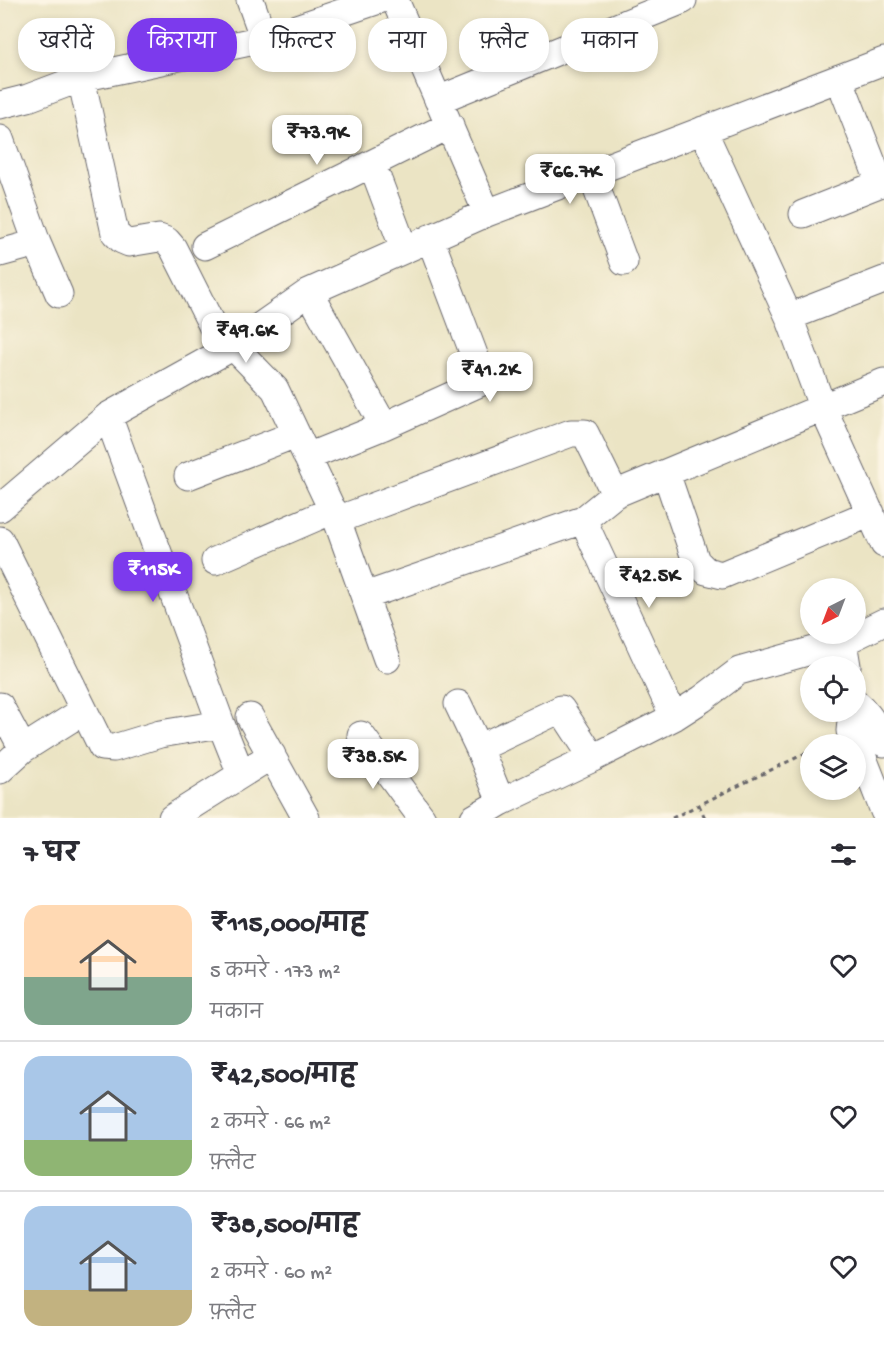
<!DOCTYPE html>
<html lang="hi">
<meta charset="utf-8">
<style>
body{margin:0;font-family:"Gochi Hand","Playpen Sans Deva",sans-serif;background:#f7f7f7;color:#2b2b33;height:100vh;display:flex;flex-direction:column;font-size:22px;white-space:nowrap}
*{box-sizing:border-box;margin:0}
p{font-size:20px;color:#7c7c81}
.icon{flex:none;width:33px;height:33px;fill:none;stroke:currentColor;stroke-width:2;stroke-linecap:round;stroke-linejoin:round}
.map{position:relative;height:818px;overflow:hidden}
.side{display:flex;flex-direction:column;background:#fff;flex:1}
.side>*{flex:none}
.hud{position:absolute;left:18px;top:18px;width:849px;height:54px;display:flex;gap:12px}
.needle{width:39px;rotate:222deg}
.fabs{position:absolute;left:800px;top:578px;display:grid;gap:12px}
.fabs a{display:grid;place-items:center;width:66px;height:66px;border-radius:50%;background:#fff;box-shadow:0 3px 9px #0003;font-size:30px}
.price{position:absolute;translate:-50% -51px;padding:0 14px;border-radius:12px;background:#fff;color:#222;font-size:20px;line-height:39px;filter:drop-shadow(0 2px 3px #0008)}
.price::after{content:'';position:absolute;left:50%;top:36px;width:18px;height:14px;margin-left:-9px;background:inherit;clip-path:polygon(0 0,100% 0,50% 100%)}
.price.current{background:#7c3aed;color:#fff}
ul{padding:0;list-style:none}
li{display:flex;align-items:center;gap:18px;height:150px;padding:0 24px}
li+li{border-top:2px solid #e1e1e2}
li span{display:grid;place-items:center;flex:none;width:168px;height:120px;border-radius:18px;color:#555}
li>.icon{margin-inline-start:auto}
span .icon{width:72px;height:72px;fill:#fffc;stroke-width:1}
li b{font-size:26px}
h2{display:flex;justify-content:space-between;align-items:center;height:72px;padding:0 24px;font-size:26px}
.tag{padding:0 21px;border-radius:24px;background:#fff;box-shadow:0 3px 9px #0003;font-size:21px;line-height:54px}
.tag.current{background:#7c3aed;color:#fff}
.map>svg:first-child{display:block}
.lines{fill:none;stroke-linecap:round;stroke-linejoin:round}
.minor-casing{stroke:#68666b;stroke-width:29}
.path{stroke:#68666b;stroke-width:3;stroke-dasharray:4.5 4.5;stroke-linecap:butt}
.minor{stroke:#fff;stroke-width:27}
</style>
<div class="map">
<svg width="884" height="818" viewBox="0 0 884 818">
<rect width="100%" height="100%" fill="#fcf5e5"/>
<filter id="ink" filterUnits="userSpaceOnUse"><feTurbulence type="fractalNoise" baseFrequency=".0167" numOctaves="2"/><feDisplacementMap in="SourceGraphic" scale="12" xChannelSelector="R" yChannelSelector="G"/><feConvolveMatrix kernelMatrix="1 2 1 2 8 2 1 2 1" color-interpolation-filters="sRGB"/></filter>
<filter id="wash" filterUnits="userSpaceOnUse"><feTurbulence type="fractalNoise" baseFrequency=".008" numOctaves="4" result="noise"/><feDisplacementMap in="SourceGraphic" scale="24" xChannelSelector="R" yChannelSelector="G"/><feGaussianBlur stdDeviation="1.35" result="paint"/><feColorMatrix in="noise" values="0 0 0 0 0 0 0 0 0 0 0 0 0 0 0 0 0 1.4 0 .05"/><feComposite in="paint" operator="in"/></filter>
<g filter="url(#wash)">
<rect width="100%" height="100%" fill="#ebe4c4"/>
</g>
<g filter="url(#ink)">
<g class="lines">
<defs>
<path id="minor" d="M250,0L264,39
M395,0L487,213L884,61
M81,78L115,233L122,240L129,243L159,238L167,241L173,248L225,351
M839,78L880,183
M438,100L683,0
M0,105L28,98L81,78L264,39L379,0
M703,130L789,317L822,406L884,544
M0,139L37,243L59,294
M372,164L404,249
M591,173L624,262
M803,214L884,182
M205,246L450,125
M0,253L37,243
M309,292L384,426
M789,317L884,280
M233,346L275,389L337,520L387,659
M108,416L221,724L241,774
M307,457L384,426L484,381L430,238
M666,473L696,561L706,571L722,575L871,513
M188,476L296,434
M0,508L108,416L225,351L309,292L487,213
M337,520L571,433H585L615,494
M583,520L674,717
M0,540L102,747L114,748L160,734L221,724
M215,561L333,510
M365,596L583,520L615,494L884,382
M843,642L847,666
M855,702C869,714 877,726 884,743
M458,704L479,748L501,802
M0,706L23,749
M852,711L850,731L858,745L884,811
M250,717L306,818
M361,735L422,818
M479,748L561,709L593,758
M0,770L23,749L83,711
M172,818L272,755
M474,818L501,802L593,758L674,717L702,699L739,671L843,642L884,622"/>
</defs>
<use href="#minor" class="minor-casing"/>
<path class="path" d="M699,805L705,818
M672,818L810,751"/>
<use href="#minor" class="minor"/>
</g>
</g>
</svg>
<div class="fabs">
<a><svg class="needle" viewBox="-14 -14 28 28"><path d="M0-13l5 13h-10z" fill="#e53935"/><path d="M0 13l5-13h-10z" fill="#7c7c81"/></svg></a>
<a><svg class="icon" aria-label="locate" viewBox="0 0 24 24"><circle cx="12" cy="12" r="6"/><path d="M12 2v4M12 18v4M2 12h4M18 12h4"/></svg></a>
<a><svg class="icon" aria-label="layers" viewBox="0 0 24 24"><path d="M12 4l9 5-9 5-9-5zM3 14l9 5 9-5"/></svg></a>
</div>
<b class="price" style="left:317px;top:166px">₹73.9K</b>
<b class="price" style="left:570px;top:205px">₹66.7K</b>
<b class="price" style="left:246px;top:364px">₹49.6K</b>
<b class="price" style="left:490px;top:403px">₹41.2K</b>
<b class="price current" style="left:153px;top:603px">₹115K</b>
<b class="price" style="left:649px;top:609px">₹42.5K</b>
<b class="price" style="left:373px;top:790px">₹38.5K</b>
<div class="hud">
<a class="tag">खरीदें</a>
<a class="tag current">किराया</a>
<a class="tag">फ़िल्टर</a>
<a class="tag">नया</a>
<a class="tag">फ़्लैट</a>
<a class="tag">मकान</a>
</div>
</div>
<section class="side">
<h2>7 घर<svg class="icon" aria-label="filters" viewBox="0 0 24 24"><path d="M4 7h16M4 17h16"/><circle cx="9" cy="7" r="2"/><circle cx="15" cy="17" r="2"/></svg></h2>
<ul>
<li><span style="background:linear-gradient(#ffd9b3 60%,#7fa58c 0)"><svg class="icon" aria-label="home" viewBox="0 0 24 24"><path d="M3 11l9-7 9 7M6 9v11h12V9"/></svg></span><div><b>₹115,000/माह</b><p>5 कमरे · 173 m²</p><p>मकान</p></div><svg class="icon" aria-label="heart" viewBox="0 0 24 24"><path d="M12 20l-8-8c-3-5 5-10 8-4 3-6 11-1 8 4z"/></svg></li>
<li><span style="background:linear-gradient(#a9c7e8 70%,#8fb573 0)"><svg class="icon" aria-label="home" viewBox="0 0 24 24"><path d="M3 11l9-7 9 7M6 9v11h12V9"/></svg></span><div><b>₹42,500/माह</b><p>2 कमरे · 66 m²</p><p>फ़्लैट</p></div><svg class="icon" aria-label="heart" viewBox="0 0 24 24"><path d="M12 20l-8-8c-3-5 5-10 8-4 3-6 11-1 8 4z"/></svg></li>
<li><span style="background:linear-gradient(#a9c7e8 70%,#c2b280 0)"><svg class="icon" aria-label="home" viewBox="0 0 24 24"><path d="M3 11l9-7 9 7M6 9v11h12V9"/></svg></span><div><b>₹38,500/माह</b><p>2 कमरे · 60 m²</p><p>फ़्लैट</p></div><svg class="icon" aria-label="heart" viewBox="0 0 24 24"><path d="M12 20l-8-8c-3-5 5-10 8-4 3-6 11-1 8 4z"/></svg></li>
</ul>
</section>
